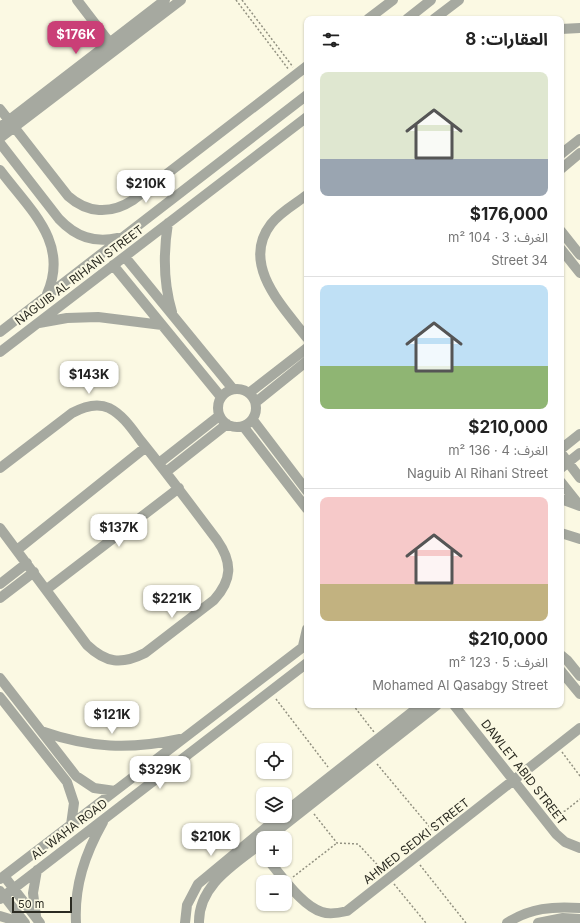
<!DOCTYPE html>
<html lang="ar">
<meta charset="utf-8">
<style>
body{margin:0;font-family:Inter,"Noto Sans Arabic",sans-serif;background:#f6f6f6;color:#222;direction:rtl;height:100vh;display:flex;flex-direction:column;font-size:15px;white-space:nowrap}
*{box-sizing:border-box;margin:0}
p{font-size:13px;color:#767676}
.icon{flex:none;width:22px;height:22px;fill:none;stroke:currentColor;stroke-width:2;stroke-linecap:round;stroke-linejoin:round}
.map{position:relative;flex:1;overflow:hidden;direction:ltr}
.details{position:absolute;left:304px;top:16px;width:260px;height:692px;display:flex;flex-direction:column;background:#fff;border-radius:8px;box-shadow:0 1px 3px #0004;direction:rtl}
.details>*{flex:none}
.controls{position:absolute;left:256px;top:743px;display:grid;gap:8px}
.controls a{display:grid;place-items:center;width:36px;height:36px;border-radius:8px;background:#fff;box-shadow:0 1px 3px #0004;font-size:20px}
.scale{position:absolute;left:12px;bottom:10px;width:60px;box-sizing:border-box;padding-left:4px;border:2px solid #2b2b22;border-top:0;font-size:11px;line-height:14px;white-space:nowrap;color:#2b2b22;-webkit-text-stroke:3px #fbf9e3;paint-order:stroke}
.price{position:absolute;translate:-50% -34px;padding:0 9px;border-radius:8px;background:#fff;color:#222;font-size:13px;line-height:26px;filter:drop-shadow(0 1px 2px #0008)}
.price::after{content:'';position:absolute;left:50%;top:24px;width:12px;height:9px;margin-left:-6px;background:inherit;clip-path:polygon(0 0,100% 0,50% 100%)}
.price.on{background:#ca3f77;color:#fff}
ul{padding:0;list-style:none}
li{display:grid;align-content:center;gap:8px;height:212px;padding:0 16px}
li+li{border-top:1px solid #e0e0e0}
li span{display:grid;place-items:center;height:124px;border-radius:8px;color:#555}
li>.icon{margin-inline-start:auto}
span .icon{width:72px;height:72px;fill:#fffc;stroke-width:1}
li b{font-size:17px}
h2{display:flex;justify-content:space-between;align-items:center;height:48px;padding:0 16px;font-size:17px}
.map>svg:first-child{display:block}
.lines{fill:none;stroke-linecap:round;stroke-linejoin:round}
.path{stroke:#929181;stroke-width:1.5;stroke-dasharray:2 2;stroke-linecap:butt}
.minor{stroke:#a6a9a0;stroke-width:10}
.labels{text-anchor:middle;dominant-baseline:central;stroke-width:4;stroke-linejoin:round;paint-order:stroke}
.street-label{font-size:12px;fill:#2b2b22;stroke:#fbf9e3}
</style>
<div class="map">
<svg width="580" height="923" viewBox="0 0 580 923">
<rect width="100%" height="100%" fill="#fbf9e3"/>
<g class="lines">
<path class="path" d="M236,0L289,70
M242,0L293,67
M276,699L328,767
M353,705L374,732
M562,752L580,776
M377,764L433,831
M314,814L337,843L358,844L384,872
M552,814L565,811L580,799
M420,865L466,923
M293,877L337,843
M394,884L426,923"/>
<path class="minor" d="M77,0L113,47
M368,19L393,0
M407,19L431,0
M434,19L459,0
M561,29L580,28
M0,109L68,196C87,213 110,215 133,200L307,66
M0,127L165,0
M0,138L181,0
M0,143L59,219C76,237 94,243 118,238
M561,154L580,139
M561,169L580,153
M0,170C29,209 70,242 47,294
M307,195C295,204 280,212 271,224C240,264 283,307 307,338
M168,223C163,254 163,282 172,312
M561,231L580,255
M561,249L580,273
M125,257L233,389
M113,265L221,397
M39,323L67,318L98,317L162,325
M0,332L307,95
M0,352L307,117
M218 408a19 19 0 1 1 38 0a19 19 0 1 1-38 0Z
M249,393L307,348
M256,402L307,361
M253,420L307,491
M243,426L307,509
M561,449L580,434
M561,453L580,478
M159,463L219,416
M0,468L72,413C83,407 96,402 109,408C123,415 132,429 141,441C167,473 192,507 217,540C233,563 232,580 214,600L145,653C121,665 106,663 87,645L0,528
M561,468L580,453
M166,472L227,424
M561,482L580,506
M561,499L580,506
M561,533L580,539
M17,550L146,447
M0,584L27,563
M47,589L179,488
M0,598L34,572
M303,646L307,629
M561,655L567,660L580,676
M561,671L580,694
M0,678L76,776L94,788L115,791
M0,697L67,782L74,803L71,825
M454,705L556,834L565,842L580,848
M41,731C90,748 129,750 180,739
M285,812L421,705
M268,838L437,705
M268,860C282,876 302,906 322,912C330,915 339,913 347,911L580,728
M4,876L40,923
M0,879L307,644
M0,891L25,923
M0,899L307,663
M0,916L23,923
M36,916L33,893L37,870
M76,923C74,886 85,854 103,822
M185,923L187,905L198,884L280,816
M199,923C198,884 237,863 263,842
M507,923C530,908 553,906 580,908
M538,923L563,918L580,919"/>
</g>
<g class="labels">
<g class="street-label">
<text transform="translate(79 275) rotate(-37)">NAGUIB AL RIHANI STREET</text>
<text transform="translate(524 772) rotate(52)">DAWLET ABID STREET</text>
<text transform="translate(69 829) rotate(-37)">AL WAHA ROAD</text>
<text transform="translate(416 841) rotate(-38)">AHMED SEDKI STREET</text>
</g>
</g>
</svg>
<div class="controls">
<a><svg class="icon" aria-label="locate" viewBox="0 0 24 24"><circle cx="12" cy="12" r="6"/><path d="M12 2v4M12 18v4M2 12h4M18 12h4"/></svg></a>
<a><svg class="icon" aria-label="layers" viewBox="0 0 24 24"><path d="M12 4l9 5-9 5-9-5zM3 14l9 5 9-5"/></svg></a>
<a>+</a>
<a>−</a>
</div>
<div class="scale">50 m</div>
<b class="price on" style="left:76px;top:55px">$176K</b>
<b class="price" style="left:146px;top:204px">$210K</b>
<b class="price" style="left:89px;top:395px">$143K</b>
<b class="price" style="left:119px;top:548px">$137K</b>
<b class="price" style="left:172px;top:619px">$221K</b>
<b class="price" style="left:112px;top:735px">$121K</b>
<b class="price" style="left:160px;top:790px">$329K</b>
<b class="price" style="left:211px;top:857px">$210K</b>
<section class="details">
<h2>العقارات: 8<svg class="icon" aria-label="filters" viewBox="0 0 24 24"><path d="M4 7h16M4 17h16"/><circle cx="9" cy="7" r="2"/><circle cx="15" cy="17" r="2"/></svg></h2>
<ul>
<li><span style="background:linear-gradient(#dfe7d0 70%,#9aa5b1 0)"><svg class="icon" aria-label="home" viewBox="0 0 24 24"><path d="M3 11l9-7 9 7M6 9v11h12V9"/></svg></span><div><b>$176,000</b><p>الغرف: 3 · 104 m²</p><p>Street 34</p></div></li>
<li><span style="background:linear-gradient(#bfe0f5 65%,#8fb573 0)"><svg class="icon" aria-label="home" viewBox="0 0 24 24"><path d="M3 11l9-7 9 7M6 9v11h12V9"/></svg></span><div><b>$210,000</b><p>الغرف: 4 · 136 m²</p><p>Naguib Al Rihani Street</p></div></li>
<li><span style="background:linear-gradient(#f6c9c9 70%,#c2b280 0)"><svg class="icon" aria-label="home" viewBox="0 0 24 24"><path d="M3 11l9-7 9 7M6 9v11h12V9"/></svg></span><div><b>$210,000</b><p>الغرف: 5 · 123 m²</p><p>Mohamed Al Qasabgy Street</p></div></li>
</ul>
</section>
</div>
